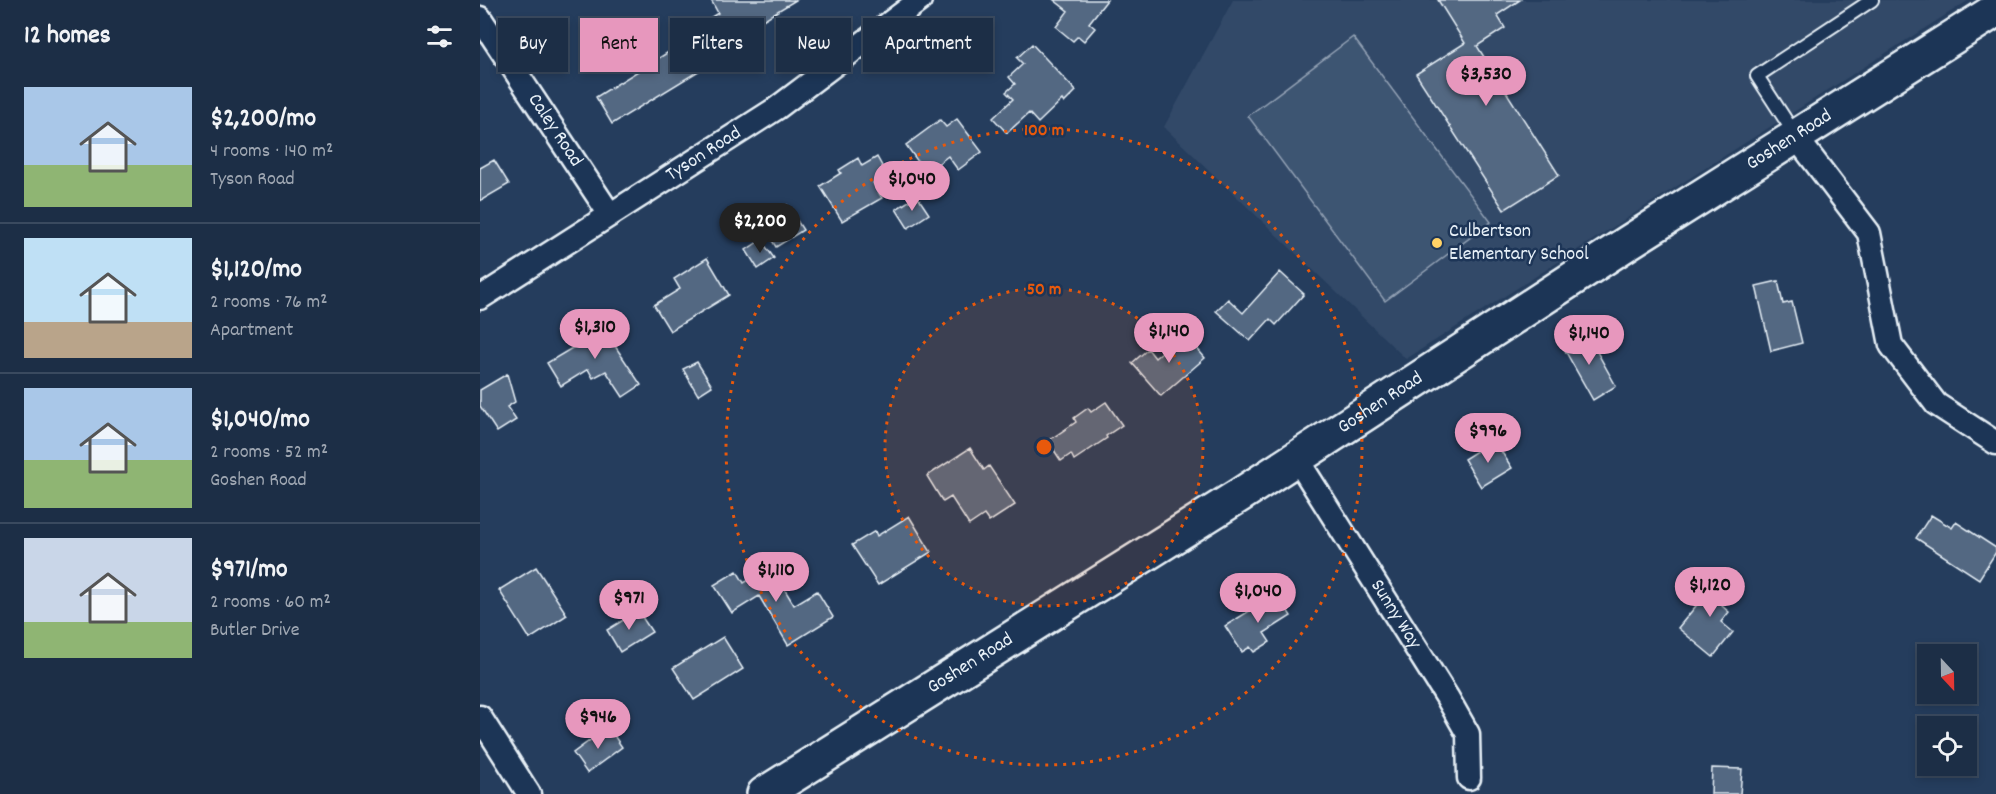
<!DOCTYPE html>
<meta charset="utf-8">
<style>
body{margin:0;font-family:Dekko,sans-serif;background:#293a51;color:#f1f3f6;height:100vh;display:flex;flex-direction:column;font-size:22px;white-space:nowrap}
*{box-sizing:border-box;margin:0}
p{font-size:20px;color:#a0a8b3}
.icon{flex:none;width:33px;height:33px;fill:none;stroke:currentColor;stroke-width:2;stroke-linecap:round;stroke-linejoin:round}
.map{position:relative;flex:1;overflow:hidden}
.drawer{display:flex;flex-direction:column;background:#1c2e46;width:480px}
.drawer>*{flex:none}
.hud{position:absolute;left:18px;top:18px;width:570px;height:54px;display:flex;gap:12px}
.needle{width:39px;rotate:158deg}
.controls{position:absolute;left:1437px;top:644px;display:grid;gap:12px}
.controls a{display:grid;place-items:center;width:60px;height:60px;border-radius:0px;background:#1c2e46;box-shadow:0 3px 9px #0003,0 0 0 2px #3a4a5f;font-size:30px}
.price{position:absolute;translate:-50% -51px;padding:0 14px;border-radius:21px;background:#e797bd;color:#111;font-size:20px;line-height:39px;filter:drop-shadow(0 2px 3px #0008)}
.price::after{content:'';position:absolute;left:50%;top:36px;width:18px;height:14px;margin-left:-9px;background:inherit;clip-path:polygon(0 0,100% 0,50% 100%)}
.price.current{background:#222;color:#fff}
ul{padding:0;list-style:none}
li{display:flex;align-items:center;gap:18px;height:150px;padding:0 24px}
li+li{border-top:2px solid #3a4a5f}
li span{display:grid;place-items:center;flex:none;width:168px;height:120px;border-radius:0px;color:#555}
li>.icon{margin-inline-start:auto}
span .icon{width:72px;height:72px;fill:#fffc;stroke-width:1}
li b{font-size:26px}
h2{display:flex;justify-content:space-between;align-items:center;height:72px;padding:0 24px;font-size:26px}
.tag{padding:0 21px;border-radius:0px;background:#1c2e46;box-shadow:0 3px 9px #0003,0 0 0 2px #3a4a5f;font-size:21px;line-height:54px}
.tag.current{background:#e797bd;color:#111}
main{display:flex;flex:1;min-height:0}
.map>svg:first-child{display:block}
.built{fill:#334a68}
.pitch{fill:#3e5472;stroke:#93a2b5;stroke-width:1.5}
.building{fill:#536782;stroke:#e8f1f8;stroke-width:1.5}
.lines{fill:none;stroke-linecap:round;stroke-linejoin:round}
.lane-casing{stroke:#e8f1f8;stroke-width:16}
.street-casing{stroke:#e8f1f8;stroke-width:27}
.secondary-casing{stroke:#e8f1f8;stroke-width:38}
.lane{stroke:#1d3557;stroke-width:12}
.street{stroke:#1d3557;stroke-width:22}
.secondary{stroke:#1d3557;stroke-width:33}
.ring{fill:none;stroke:#e8590c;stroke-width:3;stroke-dasharray:3 6}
.poi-dot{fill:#ffd166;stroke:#1d3557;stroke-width:2}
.labels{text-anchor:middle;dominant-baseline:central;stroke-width:5;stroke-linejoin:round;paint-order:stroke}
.street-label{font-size:20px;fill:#e8f1f8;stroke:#1d3557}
.poi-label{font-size:20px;fill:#e8f1f8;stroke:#1d3557;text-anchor:start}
.centre{fill:#e8590c;stroke:#1d3557;stroke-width:3}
.ring-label{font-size:18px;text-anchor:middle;font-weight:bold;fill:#e8590c;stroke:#1d3557;stroke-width:5;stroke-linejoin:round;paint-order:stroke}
</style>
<main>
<section class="drawer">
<h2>12 homes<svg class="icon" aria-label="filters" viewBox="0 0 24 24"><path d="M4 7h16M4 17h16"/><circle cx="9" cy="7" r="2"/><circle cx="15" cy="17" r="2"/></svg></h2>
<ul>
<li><span style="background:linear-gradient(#a9c7e8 65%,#8fb573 0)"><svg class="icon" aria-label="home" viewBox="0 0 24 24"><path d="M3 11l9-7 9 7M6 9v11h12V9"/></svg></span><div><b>$2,200/mo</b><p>4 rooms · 140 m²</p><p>Tyson Road</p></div></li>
<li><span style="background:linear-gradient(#bfe0f5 70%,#b9a48a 0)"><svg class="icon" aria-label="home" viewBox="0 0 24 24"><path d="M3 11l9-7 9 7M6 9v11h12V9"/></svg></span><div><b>$1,120/mo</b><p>2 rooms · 76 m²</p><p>Apartment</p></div></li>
<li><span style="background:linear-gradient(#a9c7e8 60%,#8fb573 0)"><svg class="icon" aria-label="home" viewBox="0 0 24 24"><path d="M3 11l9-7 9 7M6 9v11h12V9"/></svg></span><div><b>$1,040/mo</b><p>2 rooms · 52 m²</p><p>Goshen Road</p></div></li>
<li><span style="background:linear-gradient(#c9d6e8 70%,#8fb573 0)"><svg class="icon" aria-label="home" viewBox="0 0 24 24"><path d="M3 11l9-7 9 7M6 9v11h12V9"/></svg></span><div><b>$971/mo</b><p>2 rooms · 60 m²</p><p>Butler Drive</p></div></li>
</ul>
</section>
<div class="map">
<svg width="1516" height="794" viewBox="0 0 1516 794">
<rect width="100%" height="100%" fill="#253d5d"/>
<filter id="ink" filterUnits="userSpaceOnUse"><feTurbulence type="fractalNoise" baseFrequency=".0167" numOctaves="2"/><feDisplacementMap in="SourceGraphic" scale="12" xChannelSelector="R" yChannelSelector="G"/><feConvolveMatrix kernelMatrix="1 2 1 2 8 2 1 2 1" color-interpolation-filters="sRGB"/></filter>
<g filter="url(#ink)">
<path class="built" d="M753,0H1489L926,359L684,127Z"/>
<path class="pitch" d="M873,37L1011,222L905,301L768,116Z"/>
<path class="building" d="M231,0H316L248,41L253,50L132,124L116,97L221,32L217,26L238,13Z
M574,0H627L609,23L615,28L604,41L598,36L593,41L576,27L588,11Z
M958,0H1040L1017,15L1025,28L997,46L1079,175L1024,210L936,74L985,43Z
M552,44L596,91L584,103L582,100L558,123L549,113L527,133L513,118L533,99L526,92L535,84L529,77L543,64L537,58Z
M477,119L502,152L478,170L468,156L446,173L426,145L460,120L466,127Z
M397,157L407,175L393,183L402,198L362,221L340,186L361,173L359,170L378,158L382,166Z
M14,160L29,184L0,201V168Z
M437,196L449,214L428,228L416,209Z
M307,205L323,230L296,247L283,226L290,221L288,218Z
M281,240L294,258L278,269L266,250Z
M227,258L249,295L190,331L174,305L200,289L194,279Z
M800,272L824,294L796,325L790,319L770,341L736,311L748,299L763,313Z
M1298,281L1303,304L1312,302L1322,343L1291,351L1276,286Z
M125,321L137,341L133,343L161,385L143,397L126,371L113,378L108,369L81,386L67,363L94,347L91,342Z
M1106,332L1136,386L1113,400L1082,345Z
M704,333L725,358L681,396L652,363L668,349L675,358Z
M217,362L232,386L218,395L203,369Z
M27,374L35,402L27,407L36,420L17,432L0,406V390Z
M626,402L642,425L626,436L627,438L594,460L591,454L581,461L568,441L596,422L594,418L608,408L611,412Z
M1014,440L1032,468L1001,487L984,459Z
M490,448L504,470L509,466L535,505L509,522L504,515L489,525L471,497L463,502L447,476Z
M1451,515L1472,528L1476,522L1516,548V552L1499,579L1436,538Z
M429,516L451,552L398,585L372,545L395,531L397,536Z
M56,567L87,615L50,639L19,590Z
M291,567L314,605L337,591L353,617L308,645L279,596L252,613L234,585L257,571L264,583Z
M1242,574L1258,587L1242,606L1249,612L1241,622L1253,632L1233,657L1198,628Z
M797,594L811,616L784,633L790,642L774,652L770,647L762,652L745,626Z
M158,611L172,632L140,652L127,630Z
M243,637L263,669L214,700L193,668Z
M128,727L142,747L107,773L93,753Z
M1232,768L1262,769L1260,794H1231Z"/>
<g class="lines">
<defs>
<path id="lane" d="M1316,136L1277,76L1392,0"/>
<g id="street">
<path id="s1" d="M0,18L129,213"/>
<path d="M1316,137L1389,233L1411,345L1456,404L1516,443"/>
<path id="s2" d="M0,298L297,108L440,0"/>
<path id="s3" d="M817,459L967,697L988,734L989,778"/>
<path d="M0,717L49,794"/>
</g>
<g id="secondary">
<path id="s4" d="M284,794L760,495L1149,242L1516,10"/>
</g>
</defs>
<use href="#lane" class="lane-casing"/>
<use href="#street" class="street-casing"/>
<use href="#secondary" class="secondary-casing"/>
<use href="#lane" class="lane"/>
<use href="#street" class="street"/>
<use href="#secondary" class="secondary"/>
</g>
</g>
<circle cx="564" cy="447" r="159" fill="#e8590c" fill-opacity=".12"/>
<g class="ring">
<circle cx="564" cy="447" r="159"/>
<circle cx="564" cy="447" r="318"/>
</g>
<circle class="poi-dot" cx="957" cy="243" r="6"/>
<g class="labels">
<g class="street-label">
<text stroke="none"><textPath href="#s1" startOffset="135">Caley Road</textPath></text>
<text stroke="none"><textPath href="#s4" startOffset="1216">Goshen Road</textPath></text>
<text stroke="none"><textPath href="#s2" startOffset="266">Tyson Road</textPath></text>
<text stroke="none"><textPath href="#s4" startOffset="730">Goshen Road</textPath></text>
<text stroke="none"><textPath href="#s3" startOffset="184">Sunny Way</textPath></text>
<text stroke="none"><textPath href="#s4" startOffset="244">Goshen Road</textPath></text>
</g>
<g class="poi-label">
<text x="969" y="232">Culbertson<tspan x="969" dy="23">Elementary School</tspan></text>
</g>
</g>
<circle cx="564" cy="447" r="9" class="centre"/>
<g class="ring-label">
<text x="564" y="135">100 m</text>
<text x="564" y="294">50 m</text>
</g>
</svg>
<div class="controls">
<a><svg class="needle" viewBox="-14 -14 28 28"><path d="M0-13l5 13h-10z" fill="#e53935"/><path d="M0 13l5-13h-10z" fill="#a0a8b3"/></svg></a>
<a><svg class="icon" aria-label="locate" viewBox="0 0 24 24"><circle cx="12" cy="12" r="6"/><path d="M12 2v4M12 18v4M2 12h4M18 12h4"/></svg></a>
</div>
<b class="price" style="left:1006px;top:107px">$3,530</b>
<b class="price" style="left:432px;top:212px">$1,040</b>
<b class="price current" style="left:280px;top:254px">$2,200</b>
<b class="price" style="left:115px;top:360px">$1,310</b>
<b class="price" style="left:689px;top:364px">$1,140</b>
<b class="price" style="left:1109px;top:366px">$1,140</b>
<b class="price" style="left:1008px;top:464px">$996</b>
<b class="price" style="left:296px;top:603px">$1,110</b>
<b class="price" style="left:1230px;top:618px">$1,120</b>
<b class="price" style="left:778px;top:624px">$1,040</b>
<b class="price" style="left:149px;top:631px">$971</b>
<b class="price" style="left:118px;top:750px">$946</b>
<div class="hud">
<a class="tag">Buy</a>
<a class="tag current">Rent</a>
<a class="tag">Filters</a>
<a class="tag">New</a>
<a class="tag">Apartment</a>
</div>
</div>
</main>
